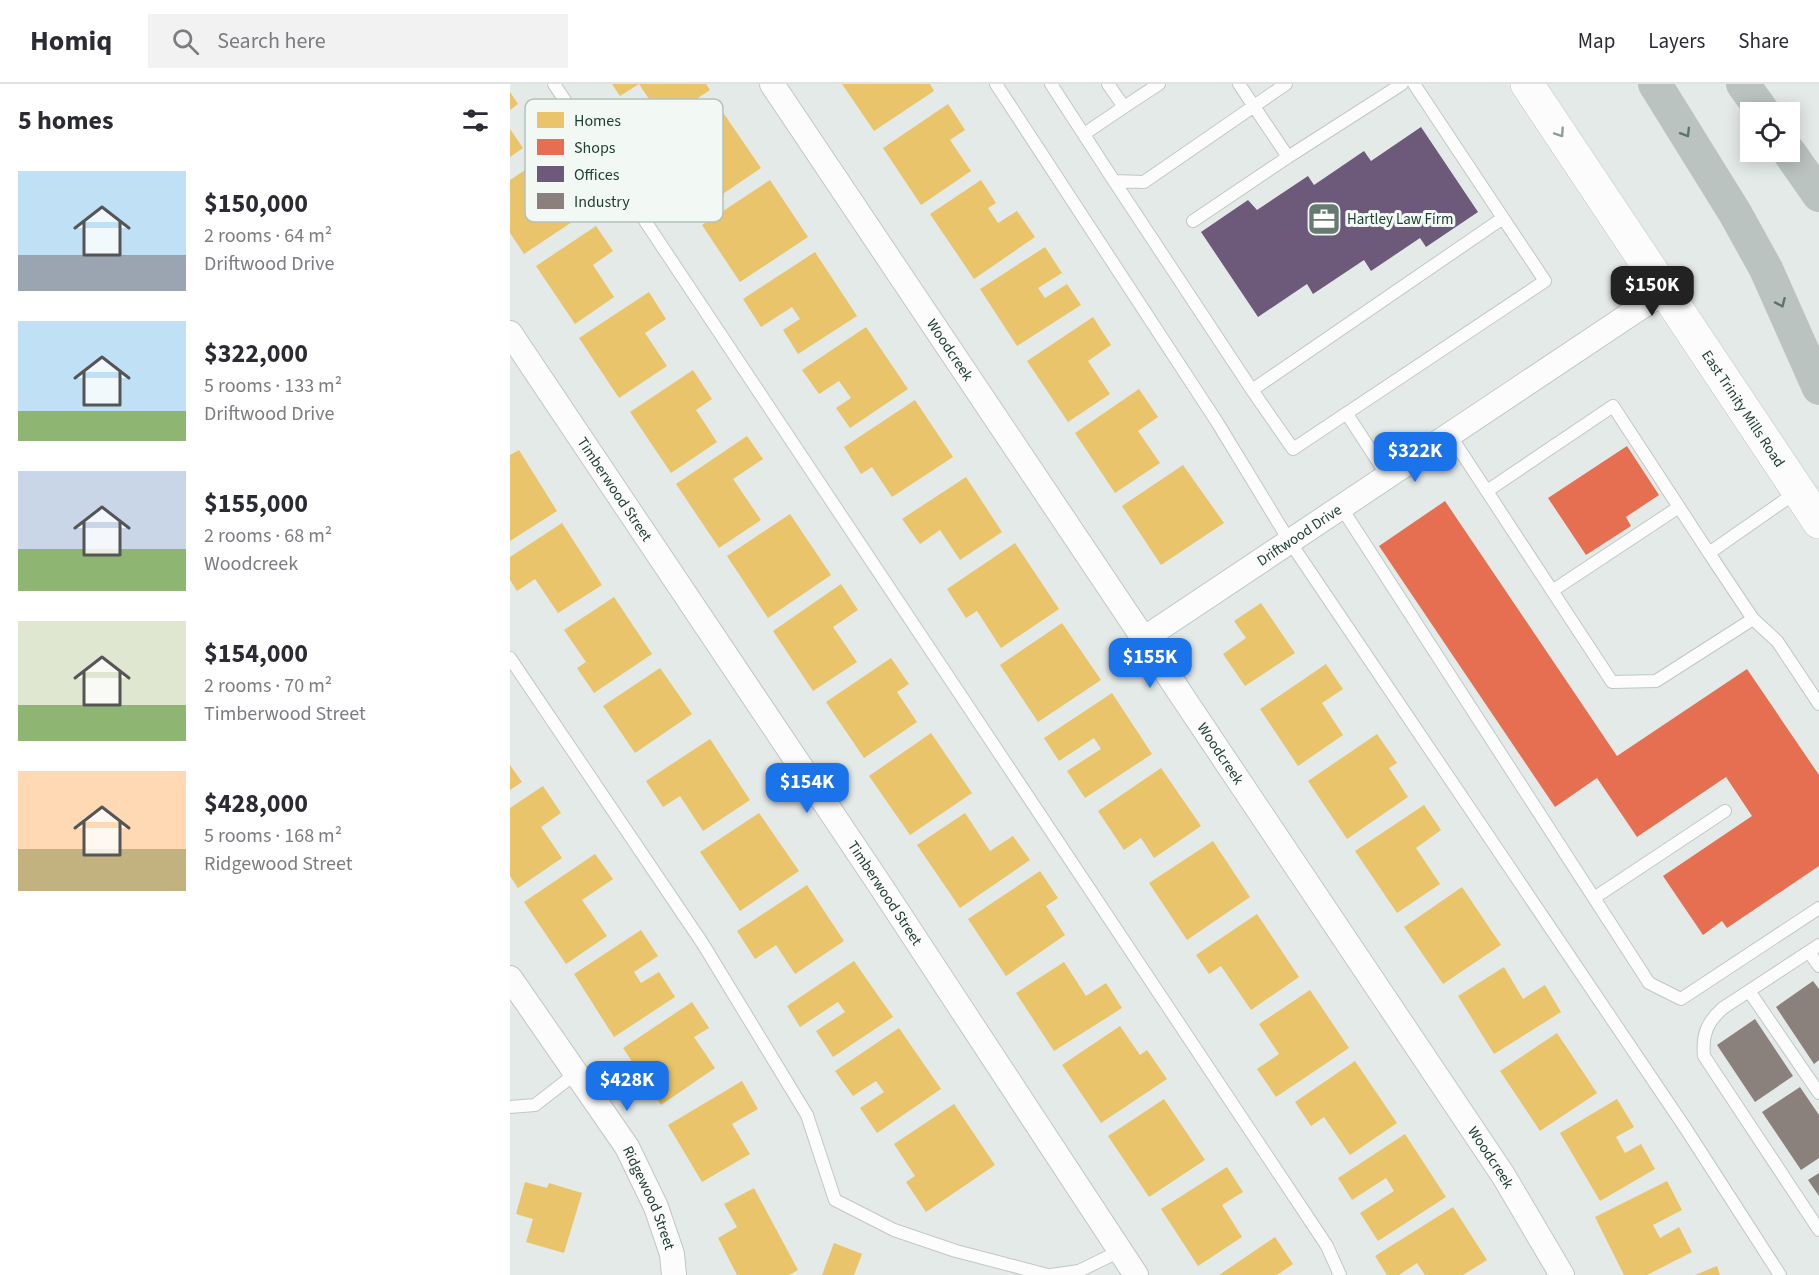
<!DOCTYPE html>
<meta charset="utf-8">
<style>
body{margin:0;font-family:"Source Sans 3",sans-serif;background:#f2f2f3;color:#2b2b33;height:100vh;display:flex;flex-direction:column;font-size:22px;white-space:nowrap}
*{box-sizing:border-box;margin:0}
p{font-size:20px;color:#7c7c81}
.icon{flex:none;width:33px;height:33px;fill:none;stroke:currentColor;stroke-width:2;stroke-linecap:round;stroke-linejoin:round}
.map{position:relative;flex:1;overflow:hidden}
.sheet{display:flex;flex-direction:column;background:#fff;width:510px}
.sheet>*{flex:none}
.buttons{position:absolute;left:1230px;top:18px;display:grid;gap:12px}
.buttons a{display:grid;place-items:center;width:60px;height:60px;border-radius:0px;background:#fff;box-shadow:0 3px 15px #0003;font-size:30px}
.price{position:absolute;translate:-50% -51px;padding:0 14px;border-radius:12px;background:#1a73e8;color:#fff;font-size:20px;line-height:39px;filter:drop-shadow(0 2px 3px #0008)}
.price::after{content:'';position:absolute;left:50%;top:36px;width:18px;height:14px;margin-left:-9px;background:inherit;clip-path:polygon(0 0,100% 0,50% 100%)}
.price.selected{background:#222;color:#fff}
ul{padding:0;list-style:none}
li{display:flex;align-items:center;gap:18px;height:150px;padding:0 18px}
li span{display:grid;place-items:center;flex:none;width:168px;height:120px;border-radius:0px;color:#555}
li>.icon{margin-inline-start:auto}
span .icon{width:72px;height:72px;fill:#fffc;stroke-width:1}
li b{font-size:26px}
h2{display:flex;justify-content:space-between;align-items:center;height:72px;padding:0 18px;font-size:26px}
header{display:flex;align-items:center;gap:36px;box-sizing:border-box;height:84px;padding:0 30px;background:#fff;border-bottom:2px solid #e1e1e2}
header strong{font-size:28px}
nav{display:flex;gap:33px;margin-inline-start:auto;font-size:21px}
.search{width:420px;height:54px;background:#f2f2f3;display:flex;align-items:center;gap:15px;box-sizing:border-box;padding:0 21px;border-radius:0px;color:#7c7c81;font-size:22px}
main{display:flex;flex:1;min-height:0}
.map>svg:first-child{display:block}
.homes{fill:#e9c46a}
.shops{fill:#e76f51}
.offices{fill:#6d597a}
.industry{fill:#8a817c}
.lines{fill:none;stroke-linecap:round;stroke-linejoin:round}
.service-casing{stroke:#c1c7c4;stroke-width:14}
.minor-casing{stroke:#c1c7c4;stroke-width:26}
.secondary-casing{stroke:#bfc8c4;stroke-width:34}
.motorway-casing{stroke:#bcc6c2;stroke-width:34}
.service{stroke:#fbfcfb;stroke-width:12}
.minor{stroke:#fbfcfb;stroke-width:24}
.secondary{stroke:#fbfcfb;stroke-width:33}
.motorway{stroke:#bac3c0;stroke-width:33}
.oneway{stroke:#8e9e96}
.oneway2{stroke:#5e746b}
.labels{text-anchor:middle;dominant-baseline:central;stroke-width:6;stroke-linejoin:round;paint-order:stroke}
.poi-label{font-size:15px;fill:#203f32;stroke:#f2f9f5;text-anchor:start}
.street-label{font-size:15px;fill:#203f32;stroke:#f2f9f5}
.key{fill:#f2f9f5;stroke:#b3c1ba;stroke-width:1.5}
.key-label{font-size:16px;fill:#203f32}
</style>
<header>
<strong>Homiq</strong>
<div class="search"><svg class="icon" aria-label="search" viewBox="0 0 24 24"><circle cx="10" cy="10" r="6"/><path d="M15 15l6 6"/></svg>Search here</div>
<nav><a>Map</a><a>Layers</a><a>Share</a></nav>
</header>
<main>
<section class="sheet">
<h2>5 homes<svg class="icon" aria-label="filters" viewBox="0 0 24 24"><path d="M4 7h16M4 17h16"/><circle cx="9" cy="7" r="2"/><circle cx="15" cy="17" r="2"/></svg></h2>
<ul>
<li><span style="background:linear-gradient(#bfe0f5 70%,#9aa5b1 0)"><svg class="icon" aria-label="home" viewBox="0 0 24 24"><path d="M3 11l9-7 9 7M6 9v11h12V9"/></svg></span><div><b>$150,000</b><p>2 rooms · 64 m²</p><p>Driftwood Drive</p></div></li>
<li><span style="background:linear-gradient(#bfe0f5 75%,#8fb573 0)"><svg class="icon" aria-label="home" viewBox="0 0 24 24"><path d="M3 11l9-7 9 7M6 9v11h12V9"/></svg></span><div><b>$322,000</b><p>5 rooms · 133 m²</p><p>Driftwood Drive</p></div></li>
<li><span style="background:linear-gradient(#c9d6e8 65%,#8fb573 0)"><svg class="icon" aria-label="home" viewBox="0 0 24 24"><path d="M3 11l9-7 9 7M6 9v11h12V9"/></svg></span><div><b>$155,000</b><p>2 rooms · 68 m²</p><p>Woodcreek</p></div></li>
<li><span style="background:linear-gradient(#dfe7d0 70%,#8fb573 0)"><svg class="icon" aria-label="home" viewBox="0 0 24 24"><path d="M3 11l9-7 9 7M6 9v11h12V9"/></svg></span><div><b>$154,000</b><p>2 rooms · 70 m²</p><p>Timberwood Street</p></div></li>
<li><span style="background:linear-gradient(#ffd9b3 65%,#c2b280 0)"><svg class="icon" aria-label="home" viewBox="0 0 24 24"><path d="M3 11l9-7 9 7M6 9v11h12V9"/></svg></span><div><b>$428,000</b><p>5 rooms · 168 m²</p><p>Ridgewood Street</p></div></li>
</ul>
</section>
<div class="map">
<svg width="1309" height="1191" viewBox="0 0 1309 1191">
<rect width="100%" height="100%" fill="#e4eae7"/>
<path class="homes" d="M102,0H129L110,12Z
M129,0H196L200,6L138,47L124,25L139,15Z
M332,0H420L424,7L364,47Z
M0,8L8,20L0,26Z
M438,20L455,46L440,56L461,87L411,121L373,64Z
M212,27L251,84L192,124L153,66Z
M0,45L13,64L0,73Z
M41,69L77,128L14,170L0,149V96Z
M260,96L298,153L230,198L192,141Z
M471,96L486,119L478,124L488,139L507,127L525,153L464,195L420,130Z
M86,142L103,167L83,181L104,213L65,240L26,182Z
M535,163L552,189L528,204L535,214L557,200L571,221L507,262L470,205Z
M305,168L347,232L288,270L273,246L290,235L282,223L251,243L233,215Z
M139,208L156,235L135,249L157,282L109,314L69,254Z
M583,233L601,261L578,277L600,310L558,338L517,277Z
M356,243L398,305L340,344L326,324L341,314L329,297L309,310L292,286Z
M183,286L202,315L186,326L207,358L161,389L120,328Z
M629,305L648,333L628,347L650,379L605,409L565,349Z
M405,316L443,373L382,413L362,383L351,390L334,363Z
M237,352L253,375L223,395L251,436L209,464L166,400Z
M9,366L47,427L0,457V371Z
M673,381L714,439L651,481L612,422Z
M456,393L492,448L450,476L430,446L410,460L392,435Z
M280,430L321,491L258,534L217,472Z
M52,439L92,501L48,529L25,495L7,507L0,496V473Z
M505,459L549,525L491,564L467,527L456,534L437,505Z
M331,500L348,526L323,543L347,578L303,607L263,547Z
M104,513L142,570L84,609L67,584L76,578L54,546Z
M751,519L785,569L735,602L713,570L736,554L724,537Z
M552,539L591,596L528,638L490,581Z
M381,574L399,600L387,608L407,638L354,674L316,618Z
M816,580L833,605L812,619L833,651L788,682L750,625Z
M150,584L182,630L125,669L93,622Z
M602,609L642,670L575,714L557,687L591,665L584,654L549,677L534,654Z
M421,649L462,709L400,751L359,692Z
M867,650L887,679L879,684L898,713L837,755L798,697Z
M200,655L240,716L193,747L170,712L153,723L136,697Z
M0,681L12,698L0,706Z
M651,684L691,742L644,774L631,754L614,766L588,727Z
M33,702L51,729L31,743L52,774L8,804L0,792V724Z
M914,721L931,746L906,764L930,800L887,829L845,767Z
M249,729L289,787L230,827L190,768Z
M455,729L480,767L503,752L520,776L450,824L407,761Z
M703,757L740,813L677,856L639,799Z
M85,770L103,795L72,816L97,852L56,880L14,818Z
M530,787L548,814L536,822L555,851L496,892L458,835Z
M297,801L334,857L285,890L266,861L245,875L227,847Z
M952,803L991,861L933,900L894,843Z
M747,830L789,893L741,926L711,882L699,890L686,871Z
M131,846L148,872L124,888L131,899L149,888L165,913L104,953L64,890Z
M344,877L383,933L323,973L306,947L335,928L328,918L290,943L277,922Z
M554,878L576,912L596,899L612,924L544,967L506,909Z
M994,883L1013,915L1035,901L1051,928L984,970L948,912Z
M800,906L839,964L766,1013L747,985L769,970L749,940Z
M182,918L199,944L184,953L205,984L151,1021L113,964Z
M610,942L630,971L637,966L657,995L591,1039L552,981Z
M389,944L431,1005L367,1049L350,1024L374,1008L366,997L343,1012L325,987Z
M1047,949L1087,1009L1030,1047L990,987Z
M845,977L887,1039L840,1071L814,1033L801,1042L785,1018Z
M232,997L248,1025L222,1040L240,1070L192,1098L158,1041Z
M654,1015L695,1076L639,1113L598,1052Z
M1107,1015L1124,1043L1106,1053L1115,1069L1131,1060L1145,1085L1090,1117L1050,1049Z
M444,1020L485,1081L416,1128L396,1098L405,1092L384,1060Z
M895,1050L936,1113L868,1157L850,1129L884,1107L876,1094L842,1116L828,1094Z
M717,1083L733,1108L712,1121L732,1153L688,1182L651,1125Z
M1157,1097L1172,1126L1143,1141L1150,1154L1169,1143L1182,1168L1137,1191H1114L1085,1133Z
M15,1098L37,1104L39,1099L72,1109L54,1169L16,1158L23,1135L6,1130Z
M244,1104L288,1186L279,1191H227L208,1154L227,1143L214,1120Z
M943,1123L977,1176L953,1191H915L907,1179L889,1191H877L865,1172Z
M765,1153L783,1180L767,1191H709Z
M324,1159L352,1170L344,1191H312Z
M1207,1182L1210,1191H1185Z"/>
<path class="shops" d="M1117,362L1149,411L1116,433L1121,442L1076,471L1038,414Z
M935,417L1107,672L1237,585L1309,691V782L1217,844L1212,837L1193,851L1153,792L1242,732L1216,693L1127,753L1087,694L1045,723L869,462Z"/>
<path class="offices" d="M911,43L968,128L916,163L910,154L861,187L854,176L803,210L797,200L748,233L691,148L738,116L747,126L798,92L804,101L854,67L861,77Z"/>
<path class="industry" d="M1303,897L1309,905V976L1304,980L1266,923Z
M1245,935L1283,992L1245,1018L1207,961Z
M1290,1003L1309,1031V1074L1291,1086L1252,1028Z
M1309,1089V1112L1298,1096Z"/>
<g class="lines">
<defs>
<path id="service" d="M44,0L817,1162L830,1191
M486,0L707,338L780,458L1176,1045L1270,1191
M541,0L604,97L634,98L776,0
M598,0L614,23L649,0
M729,0L778,73L892,0
M574,50L614,23
M604,97L742,306L993,134L904,0
M683,137L778,73
M742,306L783,365L1035,197L993,134
M837,330L878,393
M940,351L1102,598L1146,597L1243,535L1199,469L1288,407
M977,407L1103,322L1199,469
M831,423L1139,899L1171,915L1309,824
M1042,507L1169,423
M1243,535L1267,557L1309,620
M0,574L193,860L297,1031L325,1116L384,1146L446,1167L538,1191
M1084,814L1215,727
M1309,861L1213,924C1197,938 1192,951 1194,972L1309,1146
M1299,868L1309,882
M1239,907L1309,1009
M0,1023L25,1021L65,990
M541,1191L569,1187L610,1167"/>
<g id="minor">
<path id="s1" d="M262,0L993,1091L1052,1191"/>
<path id="s2" d="M0,249L370,801L626,1191"/>
<path id="s3" d="M632,556L1155,207"/>
<path id="s4" d="M0,894L117,1063L146,1123L162,1170L164,1191"/>
</g>
<g id="secondary">
<path id="s5" d="M1017,0L1309,438"/>
</g>
<path id="motorway" d="M1145,0L1225,129L1256,185L1309,304
M1233,0L1253,28
M1279,68L1309,111"/>
</defs>
<use href="#service" class="service-casing"/>
<use href="#minor" class="minor-casing"/>
<use href="#secondary" class="secondary-casing"/>
<use href="#motorway" class="motorway-casing"/>
<use href="#service" class="service"/>
<use href="#minor" class="minor"/>
<use href="#secondary" class="secondary"/>
<use href="#motorway" class="motorway"/>
</g>
<defs><path id="oneway-chevron" d="M-2-3.5L2.5 0L-2 3.5" fill="none" stroke-width="1.6" stroke-linecap="round" stroke-linejoin="round" transform="scale(1.5)"/></defs>
<use class="oneway" href="#oneway-chevron" transform="translate(1050 49) rotate(56)"/>
<g class="oneway2">
<use href="#oneway-chevron" transform="translate(1176 49) rotate(58)"/>
<use href="#oneway-chevron" transform="translate(1271 219) rotate(66)"/>
</g>
<defs>
<symbol id="office-square" viewBox="-11 -11 22 22"><rect x="-9" y="-9" width="18" height="18" rx="4" fill="#657b71" stroke="#f2f9f5"/><path d="M-6-3h4V-5.5h4V-3h4V5H-6ZM-1-4.5V-3h2v-1.5ZM-6 0V1H6V0Z" fill="#fff"/></symbol>
</defs>
<g fill-rule="evenodd">
<use href="#office-square" x="795" y="116" width="38" height="38"/>
</g>
<g class="labels">
<g class="poi-label">
<text x="837" y="135">Hartley Law Firm</text>
</g>
<g class="street-label">
<text stroke="none"><textPath href="#s1" startOffset="320">Woodcreek</textPath></text>
<text stroke="none"><textPath href="#s5" startOffset="390">East Trinity Mills Road</textPath></text>
<text stroke="none"><textPath href="#s2" startOffset="188">Timberwood Street</textPath></text>
<text stroke="none"><textPath href="#s3" startOffset="189">Driftwood Drive</textPath></text>
<text stroke="none"><textPath href="#s1" startOffset="806">Woodcreek</textPath></text>
<text stroke="none"><textPath href="#s2" startOffset="674">Timberwood Street</textPath></text>
<text stroke="none"><textPath href="#s1" startOffset="1292">Woodcreek</textPath></text>
<text stroke="none"><textPath href="#s4" startOffset="261">Ridgewood Street</textPath></text>
</g>
</g>
<rect x="15" y="15" width="198" height="123" rx="9" class="key"/>
<rect x="27" y="28" width="27" height="16" fill="#e9c46a"/>
<rect x="27" y="55" width="27" height="16" fill="#e76f51"/>
<rect x="27" y="82" width="27" height="16" fill="#6d597a"/>
<rect x="27" y="109" width="27" height="16" fill="#8a817c"/>
<g class="key-label">
<text x="64" y="42">Homes</text>
<text x="64" y="69">Shops</text>
<text x="64" y="96">Offices</text>
<text x="64" y="123">Industry</text>
</g>
</svg>
<div class="buttons">
<a><svg class="icon" aria-label="locate" viewBox="0 0 24 24"><circle cx="12" cy="12" r="6"/><path d="M12 2v4M12 18v4M2 12h4M18 12h4"/></svg></a>
</div>
<b class="price selected" style="left:1142px;top:233px">$150K</b>
<b class="price" style="left:905px;top:399px">$322K</b>
<b class="price" style="left:640px;top:605px">$155K</b>
<b class="price" style="left:297px;top:730px">$154K</b>
<b class="price" style="left:117px;top:1028px">$428K</b>
</div>
</main>
